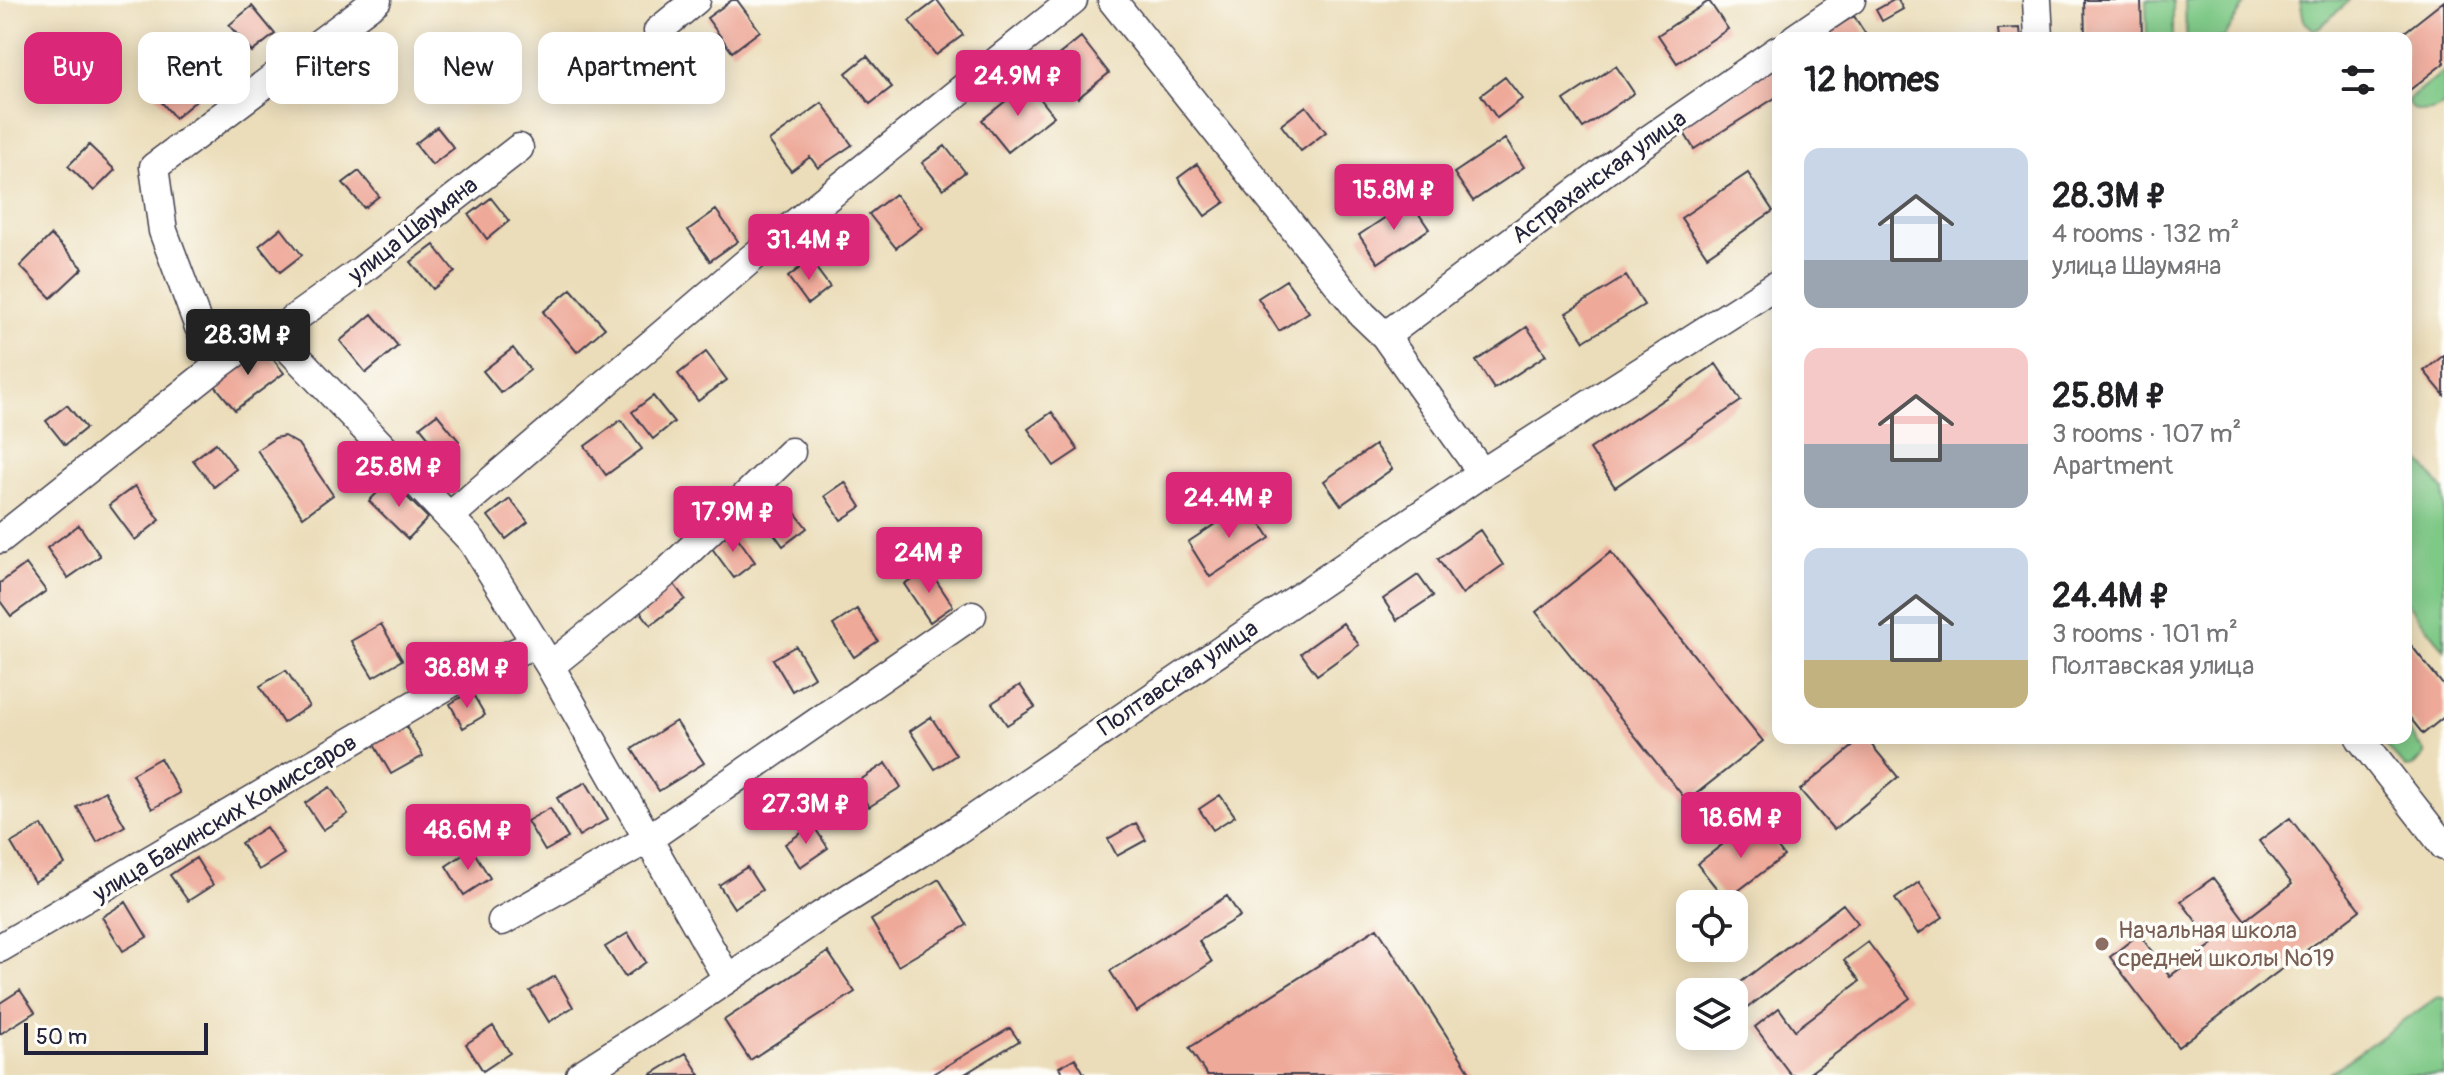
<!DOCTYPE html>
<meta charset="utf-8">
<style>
body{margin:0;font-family:Pangolin,sans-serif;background:#f2f2f2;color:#202124;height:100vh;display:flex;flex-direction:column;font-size:30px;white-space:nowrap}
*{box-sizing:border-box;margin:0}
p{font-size:26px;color:#757577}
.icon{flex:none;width:44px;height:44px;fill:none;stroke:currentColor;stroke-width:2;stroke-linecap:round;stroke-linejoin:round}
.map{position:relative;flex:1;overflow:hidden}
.drawer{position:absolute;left:1772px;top:32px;width:640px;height:712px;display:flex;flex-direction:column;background:#fff;border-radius:16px;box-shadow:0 4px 20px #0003}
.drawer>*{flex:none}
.top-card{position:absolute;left:24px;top:32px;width:760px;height:72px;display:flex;gap:16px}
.fabs{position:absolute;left:1676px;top:890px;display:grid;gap:16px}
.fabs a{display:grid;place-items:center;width:72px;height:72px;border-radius:16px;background:#fff;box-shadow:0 4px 20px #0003;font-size:40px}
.scale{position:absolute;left:24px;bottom:20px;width:184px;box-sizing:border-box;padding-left:8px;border:4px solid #22223b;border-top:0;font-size:22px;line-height:28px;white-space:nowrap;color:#22223b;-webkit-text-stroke:6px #fdfcf7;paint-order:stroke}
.price{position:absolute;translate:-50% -68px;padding:0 18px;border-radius:8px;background:#db2777;color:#fff;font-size:26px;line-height:52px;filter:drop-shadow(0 2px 4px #0008)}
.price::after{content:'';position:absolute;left:50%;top:48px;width:24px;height:18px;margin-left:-12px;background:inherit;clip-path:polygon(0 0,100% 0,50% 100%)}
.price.on{background:#222;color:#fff}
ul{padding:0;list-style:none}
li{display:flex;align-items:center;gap:24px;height:200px;padding:0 32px}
li span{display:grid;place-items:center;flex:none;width:224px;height:160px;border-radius:16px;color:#555}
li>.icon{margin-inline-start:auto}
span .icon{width:96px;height:96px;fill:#fffc;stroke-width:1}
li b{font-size:34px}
h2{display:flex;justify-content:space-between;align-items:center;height:96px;padding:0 32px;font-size:34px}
.chip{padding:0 28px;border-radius:16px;background:#fff;box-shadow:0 4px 20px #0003;font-size:28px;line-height:72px}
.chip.on{background:#db2777;color:#fff}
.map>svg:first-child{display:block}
.green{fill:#7fc987;stroke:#507661;stroke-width:2}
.building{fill:#eea999}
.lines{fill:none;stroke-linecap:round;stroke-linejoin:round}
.minor-casing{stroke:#403e4e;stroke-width:31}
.minor{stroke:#fff;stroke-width:28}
.education-dot{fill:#8d6e63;stroke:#fdfcf7;stroke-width:3}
.labels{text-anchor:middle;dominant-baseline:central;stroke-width:7;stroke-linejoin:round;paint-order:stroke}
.street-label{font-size:24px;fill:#22223b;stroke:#fdfcf7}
.education-label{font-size:24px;fill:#785e54;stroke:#fdfcf7;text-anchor:start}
</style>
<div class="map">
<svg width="2444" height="1075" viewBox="0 0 2444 1075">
<rect width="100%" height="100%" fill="#fdfcf7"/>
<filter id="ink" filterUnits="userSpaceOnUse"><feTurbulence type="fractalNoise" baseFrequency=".0125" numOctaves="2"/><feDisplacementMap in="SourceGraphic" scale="16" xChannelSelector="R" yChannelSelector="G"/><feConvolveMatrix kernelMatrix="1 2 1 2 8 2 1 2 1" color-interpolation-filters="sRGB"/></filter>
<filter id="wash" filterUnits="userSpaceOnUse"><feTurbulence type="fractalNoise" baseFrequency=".006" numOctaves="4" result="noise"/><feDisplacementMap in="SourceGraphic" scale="32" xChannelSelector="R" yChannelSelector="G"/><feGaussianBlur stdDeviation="1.8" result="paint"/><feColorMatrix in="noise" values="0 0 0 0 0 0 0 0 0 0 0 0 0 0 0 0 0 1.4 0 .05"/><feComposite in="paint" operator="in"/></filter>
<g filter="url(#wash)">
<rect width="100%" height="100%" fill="#ebddb9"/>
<path class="green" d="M2146,0H2173V38H2147Z
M2185,0H2247L2224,38H2186Z
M2300,0H2350L2318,29L2314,30L2304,21Z
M2444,71V105C2434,112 2421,115 2410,107L2407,101Z
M2406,443L2444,491V649L2406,600Z
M2406,728L2425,751V755L2413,767L2406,768L2379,738H2406Z
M2441,997L2444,999V1075H2327L2436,998Z"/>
<g id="blocks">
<path class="building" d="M732,0H737L760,31L732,52L707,18Z
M937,0L963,35L936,55L909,21Z
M1894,0H1898L1903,9L1882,21L1876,10Z
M2084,0H2141L2142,38H2085Z
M1709,1L1728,29L1677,63L1658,35Z
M2444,1V63L2406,93V38H2397Z
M252,6L275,34L252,52L229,25Z
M1854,16L1868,38H1819Z
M2020,28L2021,38H1999L1998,29Z
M1081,37L1109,73L1078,98L1050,62Z
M662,52L671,66L654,77L644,64Z
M867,56L892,87L870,104L846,73Z
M1778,64V96L1694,149L1680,126Z
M1616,66L1634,93L1583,128L1564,100Z
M174,73L197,100L175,118L152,91Z
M1505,77L1522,99L1497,118L1481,95Z
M1028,83L1054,116L1008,152L982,120Z
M822,103L852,145L818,168L810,157L791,171L769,141Z
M1306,106L1326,132L1301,151L1281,125Z
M437,127L454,148L432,165L415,144Z
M1505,139L1524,167L1473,201L1454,173Z
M89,145L115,170L94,191L68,166Z
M945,146L965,172L943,189L922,163Z
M1197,164L1225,202L1205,216L1178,178Z
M359,171L379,196L364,208L343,183Z
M1748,173L1773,211L1707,256L1681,218Z
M895,194L922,228L896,248L869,214Z
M491,198L509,221L487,239L469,215Z
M1410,201L1429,229L1378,263L1359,235Z
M716,210L738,241L710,261L688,230Z
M281,228L302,255L280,272L259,246Z
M51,235L83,268L51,298L20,266Z
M434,245L455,272L433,289L411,262Z
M810,260L830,287L808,304L788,277Z
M1626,276L1644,305L1584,341L1566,313Z
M1286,280L1309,312L1279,331L1258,298Z
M571,289L605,328L577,352L543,312Z
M372,314L398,346L366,373L340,341Z
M1527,327L1546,355L1494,389L1476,361Z
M261,344L284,373L235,410L212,382Z
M513,348L530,370L501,393L483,371Z
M706,352L727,380L698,401L678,374Z
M2444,355V395L2424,371Z
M1716,364L1741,401L1615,487L1590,449Z
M653,396L674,422L653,439L632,412Z
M67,405L86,428L65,445L46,421Z
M1052,412L1078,450L1054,466L1028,429Z
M437,414L459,441L442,454L420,427Z
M621,420L642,449L606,475L585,446Z
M284,436L298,444L333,495L303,517L257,450L275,438Z
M216,443L236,469L214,487L193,460Z
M1375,445L1392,469L1341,505L1324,481Z
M390,480L428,518L408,539L369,501Z
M845,482L861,507L841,520L825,496Z
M135,486L160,520L135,540L109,505Z
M782,496L807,528L783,546L759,513Z
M510,499L528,522L506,539L488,516Z
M1247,503L1270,538L1210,577L1188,542Z
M79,525L100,556L68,578L47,548Z
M1480,530L1503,565L1462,594L1438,559Z
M733,531L755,562L734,578L711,547Z
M1611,552L1763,741L1687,801L1536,612Z
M26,564L46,591L11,616L0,601V583Z
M928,568L953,606L930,622L904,584Z
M667,575L685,599L651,625L633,602Z
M1418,575L1433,596L1397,620L1383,599Z
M857,609L878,641L854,657L833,625Z
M1343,623L1359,645L1317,675L1301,653Z
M381,624L402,660L373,677L351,641Z
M2406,639L2444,686V717L2423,734L2406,713Z
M796,646L814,677L792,691L773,659Z
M286,670L309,706L283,723L260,686Z
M1020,685L1035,707L1007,725L992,703Z
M471,691L485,715L463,728L450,704Z
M931,717L956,755L935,769L910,731Z
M401,718L423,756L391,774L369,736Z
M676,721L704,763L659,791L632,749Z
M1863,738H1866L1898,777L1834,830L1800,790Z
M160,758L180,793L152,809L132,774Z
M886,763L901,787L869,807L854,784Z
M586,782L608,819L579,836L557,798Z
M330,787L348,814L323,830L305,803Z
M105,791L125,826L97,842L77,807Z
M1220,795L1235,816L1213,830L1199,809Z
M550,808L568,838L545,851L527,821Z
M2290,818L2360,910L2178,1047L2110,957L2139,934L2170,976L2213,944L2181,901L2213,878L2245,920L2292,884L2259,841Z
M1756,819L1784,856L1726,900L1697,864Z
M1136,823L1146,840L1117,856L1108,839Z
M42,825L65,864L34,882L11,843Z
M813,825L828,848L800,867L785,844Z
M266,827L284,854L259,870L241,843Z
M472,849L490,878L464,895L446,866Z
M196,858L213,885L188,901L170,875Z
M747,867L762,890L734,908L719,885Z
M939,879L967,925L898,966L871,920Z
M1919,882L1943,917L1918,934L1895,899Z
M1227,896L1240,916L1199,941L1212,962L1136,1012L1110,971Z
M126,902L147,937L123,951L102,917Z
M1843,904L1858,923L1738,1015L1734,1009V992H1728Z
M1377,928L1472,1075H1207L1189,1048Z
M628,933L646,962L625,977L605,947Z
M1868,942L1910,998L1807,1075H1791L1755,1027L1779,1008L1795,1030L1860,981L1844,960Z
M828,952L855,992L750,1060L724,1020Z
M555,976L573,1007L549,1022L530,991Z
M20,990L35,1012L0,1034V1003Z
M493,1026L510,1053L483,1071L466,1044Z
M1010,1028L1019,1041L963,1075H931Z
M686,1053L700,1075H650Z
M1075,1058L1085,1075H1064L1059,1067Z"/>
</g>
</g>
<g filter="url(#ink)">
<use href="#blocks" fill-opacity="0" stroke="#403e4e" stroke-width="2"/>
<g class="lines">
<defs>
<path id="minor" d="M1112,0L1362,314L1385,336L1482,473
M2037,0L2039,38
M658,31L696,0
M1795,38L1851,0
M274,333L472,541L550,666L727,978
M1385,336L1625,156L1778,50
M220,364L199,327L163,231L154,167L377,0
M449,517L752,258L1073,0
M0,539L220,364L243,347L274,333L362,270L519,148
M550,666L668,571L791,452
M2360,738L2444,846
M502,921L648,839L972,615
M0,948L470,672L535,644
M580,1075L686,1007L820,916L957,830L1482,473L1778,284"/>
</defs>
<use href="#minor" class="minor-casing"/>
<use href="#minor" class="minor"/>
</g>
</g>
<circle class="education-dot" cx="2102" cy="944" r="8"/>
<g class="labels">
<g class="street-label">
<text transform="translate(1599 177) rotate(-36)">Астраханская улица</text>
<text transform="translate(413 230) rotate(-38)">улица Шаумяна</text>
<text transform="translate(1178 678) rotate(-34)">Полтавская улица</text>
<text transform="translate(225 818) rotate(-31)">улица Бакинских Комиссаров</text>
</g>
<g class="education-label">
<text x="2118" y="930">Начальная школа<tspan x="2118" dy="28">средней школы №19</tspan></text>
</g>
</g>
</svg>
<div class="fabs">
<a><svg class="icon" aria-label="locate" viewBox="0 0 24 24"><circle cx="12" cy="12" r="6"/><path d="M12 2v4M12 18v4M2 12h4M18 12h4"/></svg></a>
<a><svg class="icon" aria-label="layers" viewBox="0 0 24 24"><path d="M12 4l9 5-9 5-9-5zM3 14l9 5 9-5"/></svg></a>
</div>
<div class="scale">50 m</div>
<b class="price" style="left:1018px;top:118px">24.9M ₽</b>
<b class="price" style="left:1394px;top:232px">15.8M ₽</b>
<b class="price" style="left:809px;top:282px">31.4M ₽</b>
<b class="price on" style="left:248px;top:377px">28.3M ₽</b>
<b class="price" style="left:399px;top:509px">25.8M ₽</b>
<b class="price" style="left:1229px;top:540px">24.4M ₽</b>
<b class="price" style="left:733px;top:554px">17.9M ₽</b>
<b class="price" style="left:929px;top:595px">24M ₽</b>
<b class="price" style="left:467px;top:710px">38.8M ₽</b>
<b class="price" style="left:806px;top:846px">27.3M ₽</b>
<b class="price" style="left:1741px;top:860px">18.6M ₽</b>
<b class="price" style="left:468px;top:872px">48.6M ₽</b>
<div class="top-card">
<a class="chip on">Buy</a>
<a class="chip">Rent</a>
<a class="chip">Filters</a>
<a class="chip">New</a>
<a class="chip">Apartment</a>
</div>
<section class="drawer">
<h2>12 homes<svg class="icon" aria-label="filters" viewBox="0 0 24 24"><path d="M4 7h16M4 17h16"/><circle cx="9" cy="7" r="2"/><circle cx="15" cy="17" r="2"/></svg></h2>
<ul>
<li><span style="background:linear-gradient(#c9d6e8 70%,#9aa5b1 0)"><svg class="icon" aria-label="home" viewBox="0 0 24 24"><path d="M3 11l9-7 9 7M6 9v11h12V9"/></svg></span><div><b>28.3M ₽</b><p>4 rooms · 132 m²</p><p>улица Шаумяна</p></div></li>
<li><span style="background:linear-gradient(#f6c9c9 60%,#9aa5b1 0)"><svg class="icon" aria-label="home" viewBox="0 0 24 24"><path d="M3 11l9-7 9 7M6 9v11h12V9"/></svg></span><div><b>25.8M ₽</b><p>3 rooms · 107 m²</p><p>Apartment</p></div></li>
<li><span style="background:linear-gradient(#c9d6e8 70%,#c2b280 0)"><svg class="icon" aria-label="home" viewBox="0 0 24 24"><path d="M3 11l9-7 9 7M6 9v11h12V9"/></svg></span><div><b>24.4M ₽</b><p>3 rooms · 101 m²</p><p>Полтавская улица</p></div></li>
</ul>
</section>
</div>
